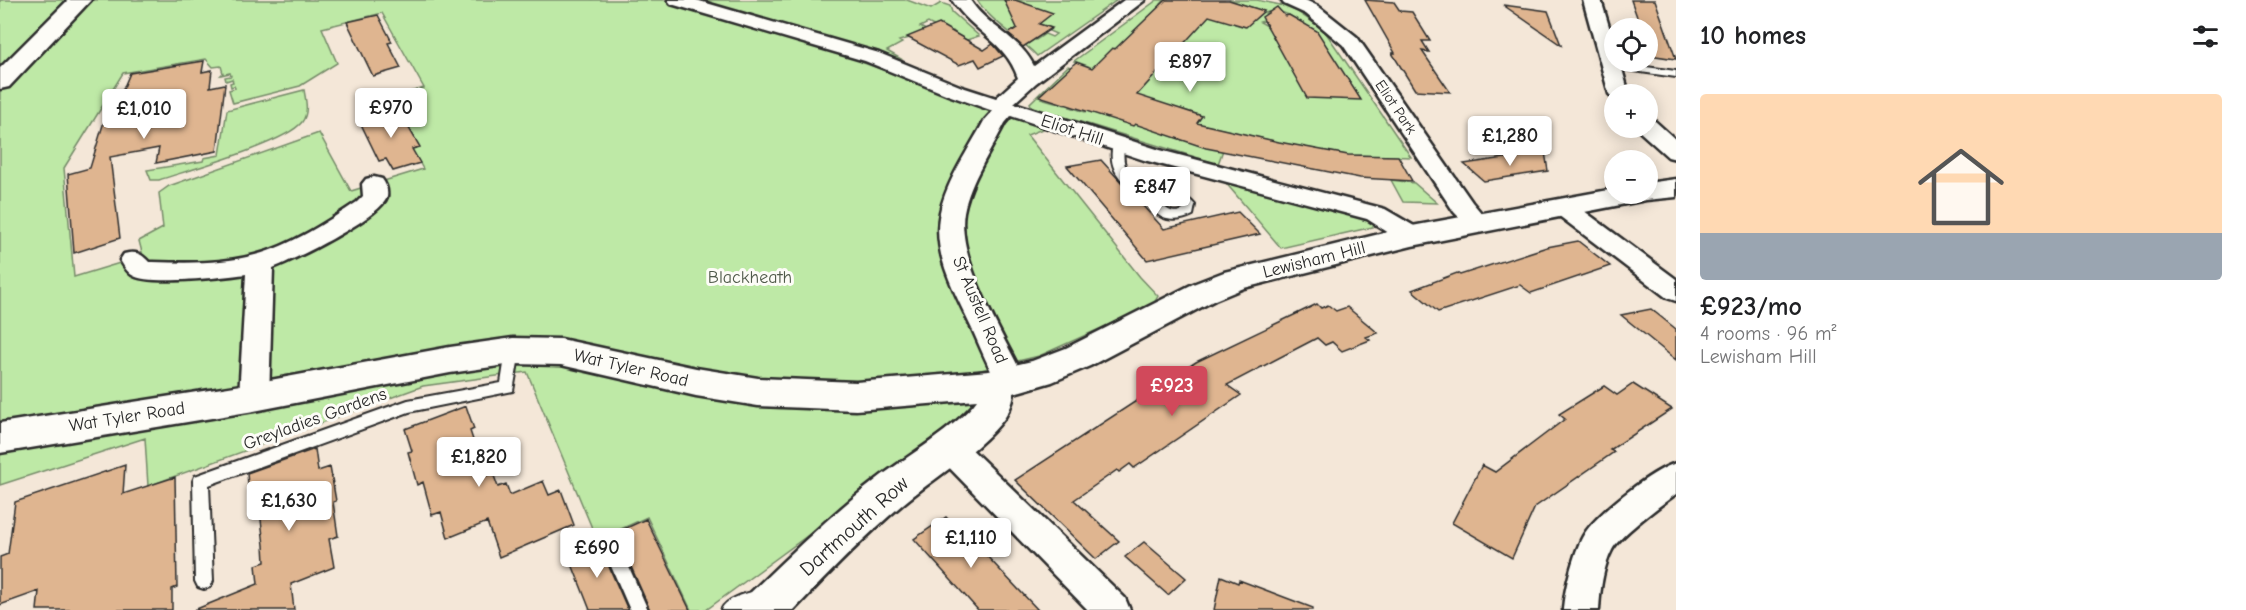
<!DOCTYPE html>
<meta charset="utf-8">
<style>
body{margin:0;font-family:"Comic Neue",sans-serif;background:#f2f2f2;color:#202124;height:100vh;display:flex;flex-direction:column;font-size:22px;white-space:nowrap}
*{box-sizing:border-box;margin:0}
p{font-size:20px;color:#757577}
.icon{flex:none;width:33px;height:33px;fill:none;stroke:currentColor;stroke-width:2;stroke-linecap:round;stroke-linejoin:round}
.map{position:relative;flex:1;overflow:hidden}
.drawer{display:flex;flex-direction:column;background:#fff;width:570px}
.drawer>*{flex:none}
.controls{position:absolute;left:1604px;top:18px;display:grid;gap:12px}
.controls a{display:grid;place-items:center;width:54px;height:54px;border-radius:50%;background:#fff;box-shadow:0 3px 15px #0003;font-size:30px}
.price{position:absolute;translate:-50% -51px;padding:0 14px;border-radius:6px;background:#fff;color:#222;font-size:20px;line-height:39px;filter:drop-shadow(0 2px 3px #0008)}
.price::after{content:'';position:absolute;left:50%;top:36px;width:18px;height:14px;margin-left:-9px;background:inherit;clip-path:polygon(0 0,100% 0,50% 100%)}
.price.active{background:#d1495b;color:#fff}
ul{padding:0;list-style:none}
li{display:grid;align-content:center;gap:12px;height:318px;padding:0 24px}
li span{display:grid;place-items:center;height:186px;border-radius:6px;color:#555}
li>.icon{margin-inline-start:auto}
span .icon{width:108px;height:108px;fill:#fffc;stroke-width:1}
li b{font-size:26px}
h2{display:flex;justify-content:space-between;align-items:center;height:72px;padding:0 24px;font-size:26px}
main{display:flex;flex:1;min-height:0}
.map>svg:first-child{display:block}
.green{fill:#bee9a6;stroke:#748a68;stroke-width:1.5;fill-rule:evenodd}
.building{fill:#dfb590;stroke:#2b2b2b;stroke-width:1.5}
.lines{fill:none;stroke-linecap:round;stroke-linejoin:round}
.service-casing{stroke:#2b2b2b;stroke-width:4}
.minor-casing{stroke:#2b2b2b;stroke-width:5}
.tertiary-casing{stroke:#2b2b2b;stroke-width:5}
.service{fill:#fdfcf7;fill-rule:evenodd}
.minor{fill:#fdfcf7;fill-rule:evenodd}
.tertiary{fill:#fdfcf7;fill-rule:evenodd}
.labels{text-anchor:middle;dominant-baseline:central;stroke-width:6;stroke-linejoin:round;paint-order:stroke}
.far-street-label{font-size:15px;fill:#2b2b2b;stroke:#fdfcf7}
.street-label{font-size:18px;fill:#2b2b2b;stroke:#fdfcf7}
.park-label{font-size:18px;fill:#505a4a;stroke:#fdfcf7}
.near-street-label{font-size:21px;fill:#2b2b2b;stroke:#fdfcf7}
</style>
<main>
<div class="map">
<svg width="1676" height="610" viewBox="0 0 1676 610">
<rect width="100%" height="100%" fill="#f4e7d8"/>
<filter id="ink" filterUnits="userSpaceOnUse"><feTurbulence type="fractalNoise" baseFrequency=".0167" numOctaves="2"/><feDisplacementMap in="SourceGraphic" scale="12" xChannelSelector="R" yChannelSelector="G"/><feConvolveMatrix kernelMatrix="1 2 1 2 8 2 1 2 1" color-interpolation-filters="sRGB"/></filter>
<g filter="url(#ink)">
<path class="green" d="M0,0H907L931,9L941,3L950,6L952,12L979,36L964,41L953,31L941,30L928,23L920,27L930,32L899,41L902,43L887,51L901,59L861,62L1045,128L1027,135L1140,277L1158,296L1153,305L1039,356L976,371L972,415L706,610H691L647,517L597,540L527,372L423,386L148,486L145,438L0,485ZM382,13L424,88L392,97L396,104L390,106L398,122L405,121L407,124L403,125L419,147L412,149L423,169L351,191L319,133L169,186L159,193L163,228L139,241L143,256L74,277L64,168L123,73L206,59L213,67L221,66L223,73L221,75L230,73L231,76L225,77L226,81L232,79L233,82L230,83L231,87L234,86L235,88L229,90L233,103L300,86L337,63L322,28Z
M977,0H1117L1037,56C1018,36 992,23 977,0ZM1029,20L1051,28L1049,31L1056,34L1052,37L1045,34L1036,40L1018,33Z
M1157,0H1165L1161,4L1167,6L1217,2L1235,24L1245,27L1264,11L1229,0H1257L1280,5L1296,11L1324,30L1411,157L1346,155L1282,143L1209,126L1201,144L1223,150L1218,164L1032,107L1030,103L1068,66L1083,71L1088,66L1074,61ZM1275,10L1289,15L1306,25L1275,24L1267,26L1260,22L1267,20L1270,16L1265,13ZM1058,79L1107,90L1085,112L1070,107L1072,105L1067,103L1065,105L1041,98ZM1181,109L1202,116L1182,140L1176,114Z
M304,90C306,101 309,113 302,122C286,143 189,170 159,180H151L147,170L203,161L204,158L220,155L227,110Z
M1391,180L1414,183L1437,203L1403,202Z
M1225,182L1364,216L1372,220L1377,226L1281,248Z"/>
<path class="building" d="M1004,0H1015L1053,13L1039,24L1052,28L1023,47L1008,34L1017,28Z
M1166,0H1229L1264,11L1246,27L1209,16L1137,95L1202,116L1197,123L1279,142L1348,155L1398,156L1412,181L1360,178L1206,148L1135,124L1133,126L1039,96L1076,62L1092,68L1112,48L1115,49Z
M1365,0L1394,2L1400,11L1412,12L1430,41H1422L1429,52L1422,51L1450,92L1415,90L1392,53H1395Z
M1631,0H1655L1676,59L1649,55L1647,28H1641Z
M1503,5L1548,11L1561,45Z
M1277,7L1285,16L1289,15L1317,31L1361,100L1307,98L1262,17Z
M378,15L392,42L388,43L401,68L373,76L347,22Z
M939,24L984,50L993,44L1003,56L980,67L975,59L959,65L907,37Z
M204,61L202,72L212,70L210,87L225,84L217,151L156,163L159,148L110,157L120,238L74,253L68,174L90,168L112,95L121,94L130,73Z
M398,109L420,147L412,149L420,163L393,171L386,159L379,161L359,120Z
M1545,152L1548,171L1484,181L1464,164Z
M1101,160L1164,229L1238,212L1260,234L1147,260L1067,166Z
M1578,241L1610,266L1531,293L1520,285L1438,312L1412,290L1457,273L1460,275L1547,247Z
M1317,304L1321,308L1328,305L1336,311L1347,307L1378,333L1366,337L1370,340L1342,351L1332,342L1325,345L1317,338L1227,385L1241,395L1134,468L1130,464L1119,472L1117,470L1074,500L1119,541L1096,559L1015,480L1196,362Z
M1651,309L1676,329V360L1621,315Z
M1633,384L1672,409L1610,450L1614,452L1535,507L1512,558L1452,523L1482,465L1495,472L1565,419L1559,414L1604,386L1617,395Z
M466,406L474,429L470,431L485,476L493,473L498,487L506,484L510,495L543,481L549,495L561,490L574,525L499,557L487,522L448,538L441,512L432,515L423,482L417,485L408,452L412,451L405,429Z
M315,449L318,471L330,467L336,501L333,502L338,536L329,539L334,567L291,584L294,610H194L258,584L256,565L265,562L264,545L258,494L249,497L247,473Z
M125,465L123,494L175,477L177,587L172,589V610H37L39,591L0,605V557L8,554L15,502Z
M946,517L963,535L965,533L1038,610H978L914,539Z
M646,519L690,610H650L618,537L613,534Z
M600,540L599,544L628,610H590L568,554Z
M1144,542L1186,578L1168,595L1125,557Z
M1221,576L1238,583L1239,580L1313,608V610H1214Z"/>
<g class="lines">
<defs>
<path id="service" d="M1609,62L1676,71V77L1605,67V63Z
M1119,142L1125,145C1118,171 1136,184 1158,196C1170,189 1187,195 1195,205L1193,215C1181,221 1164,223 1154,211C1151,206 1151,202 1147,200C1127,186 1106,173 1113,145ZM1168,200L1183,206V210C1175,214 1167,211 1162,204Z
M513,346L518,347L520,351L513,391L409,412L209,485L213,581L210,587L204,589L198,587L195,581L193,481L195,476L408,400L501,383L506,351L508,347Z
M610,536L616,538L648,610H630L601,543L604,538Z
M761,590L767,592L770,598L767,604L748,610H721C727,597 748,593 761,590Z"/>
<path id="minor" d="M668,0H696L879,53L962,87L996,98L1018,78C1005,40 973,33 952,0H970C987,27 1019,36 1034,66L1124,0H1145L1036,83L1014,103L1160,150L1385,209L1421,230L1424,236L1421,242L1412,244L1403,242L1367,219L1144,160L1011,116L1005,123C991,151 970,181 964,212C956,260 1004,336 1025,380L1020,388L1010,391L1000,388C989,369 981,349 972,329C956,294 931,253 940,212C947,180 969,149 984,121L993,111L948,95L865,61L671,4Z
M1281,0H1305L1318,6L1357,37L1472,202L1489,222L1486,227C1470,232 1465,223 1454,212L1343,45L1306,14L1284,4Z
M1583,0H1601L1614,43V62H1620L1629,94H1614V99L1609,94Z
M1647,120L1655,121L1676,140V159L1668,157L1639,131L1637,128H1647Z
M374,177L382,179C386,184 388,190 387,197C380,218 295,259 273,268L269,397L265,405L254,408L243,405L239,397L246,274C226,277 147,286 132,275C127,272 123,265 120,260L124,254C136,251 141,253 149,262H153C186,263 223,264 255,255C290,246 327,222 357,202L363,196L362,184L366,179Z
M1563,200L1572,202L1676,279V301L1667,298L1554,212L1551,207L1554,202Z
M948,433L959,437L1125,598L1130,610H1088L937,455L932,446L937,437Z
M1676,463V494C1661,505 1620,535 1612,550C1603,567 1600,591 1599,610H1563C1564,591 1575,545 1587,530C1603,509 1651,471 1676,463Z"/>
<path id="tertiary" d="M68,0H91L9,87L0,89V68Z
M1676,179V197L1646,200L1412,246L1244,288L1215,300L1090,366L1052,382L1014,393C1013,405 1007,416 999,425C972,456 934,478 903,504C864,537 829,573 794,610H742L748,595C790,555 831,514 877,479C903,459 960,425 977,400L856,410L758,406L696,396L561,365L513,364L450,373L254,411L0,453V423L254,383L450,347L513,338L561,339L696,368L758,378L856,382L989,371L1032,361L1066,348L1193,284L1224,272L1412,226L1614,189V194H1647V183Z"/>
</defs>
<use href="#service" class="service-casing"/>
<use href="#minor" class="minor-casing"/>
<use href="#tertiary" class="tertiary-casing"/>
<use href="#service" class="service"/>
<use href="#minor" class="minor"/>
<use href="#tertiary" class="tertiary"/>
</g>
</g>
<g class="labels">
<g class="far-street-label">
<text transform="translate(1396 107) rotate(56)">Eliot Park</text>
</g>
<g class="street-label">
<text transform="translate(1072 130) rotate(18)">Eliot Hill</text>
<text transform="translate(1314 260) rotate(-14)">Lewisham Hill</text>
<text transform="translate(980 310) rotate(67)">St Austell Road</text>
<text transform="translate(631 368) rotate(13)">Wat Tyler Road</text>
<text transform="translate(127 417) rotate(-9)">Wat Tyler Road</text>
<text transform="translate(315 419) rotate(-20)">Greyladies Gardens</text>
</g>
<g class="park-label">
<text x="750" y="277">Blackheath</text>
</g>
<g class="near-street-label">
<text transform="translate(854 526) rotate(-42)">Dartmouth Row</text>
</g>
</g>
</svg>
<div class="controls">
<a><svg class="icon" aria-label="locate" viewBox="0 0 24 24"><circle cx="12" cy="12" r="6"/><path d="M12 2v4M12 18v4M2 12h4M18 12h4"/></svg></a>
<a>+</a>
<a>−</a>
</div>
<b class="price" style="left:1190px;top:93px">£897</b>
<b class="price" style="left:391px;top:139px">£970</b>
<b class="price" style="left:144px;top:140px">£1,010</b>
<b class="price" style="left:1510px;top:167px">£1,280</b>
<b class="price" style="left:1155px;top:218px">£847</b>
<b class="price active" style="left:1172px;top:417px">£923</b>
<b class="price" style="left:479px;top:488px">£1,820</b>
<b class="price" style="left:289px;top:532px">£1,630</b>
<b class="price" style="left:971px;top:569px">£1,110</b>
<b class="price" style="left:597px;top:579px">£690</b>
</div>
<section class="drawer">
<h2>10 homes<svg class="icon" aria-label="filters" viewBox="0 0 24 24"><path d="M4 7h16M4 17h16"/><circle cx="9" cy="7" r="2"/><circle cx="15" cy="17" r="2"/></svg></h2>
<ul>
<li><span style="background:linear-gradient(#ffd9b3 75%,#9aa5b1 0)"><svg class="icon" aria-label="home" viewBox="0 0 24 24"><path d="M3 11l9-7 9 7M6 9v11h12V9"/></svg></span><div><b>£923/mo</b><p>4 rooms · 96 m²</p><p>Lewisham Hill</p></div></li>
</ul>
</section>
</main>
